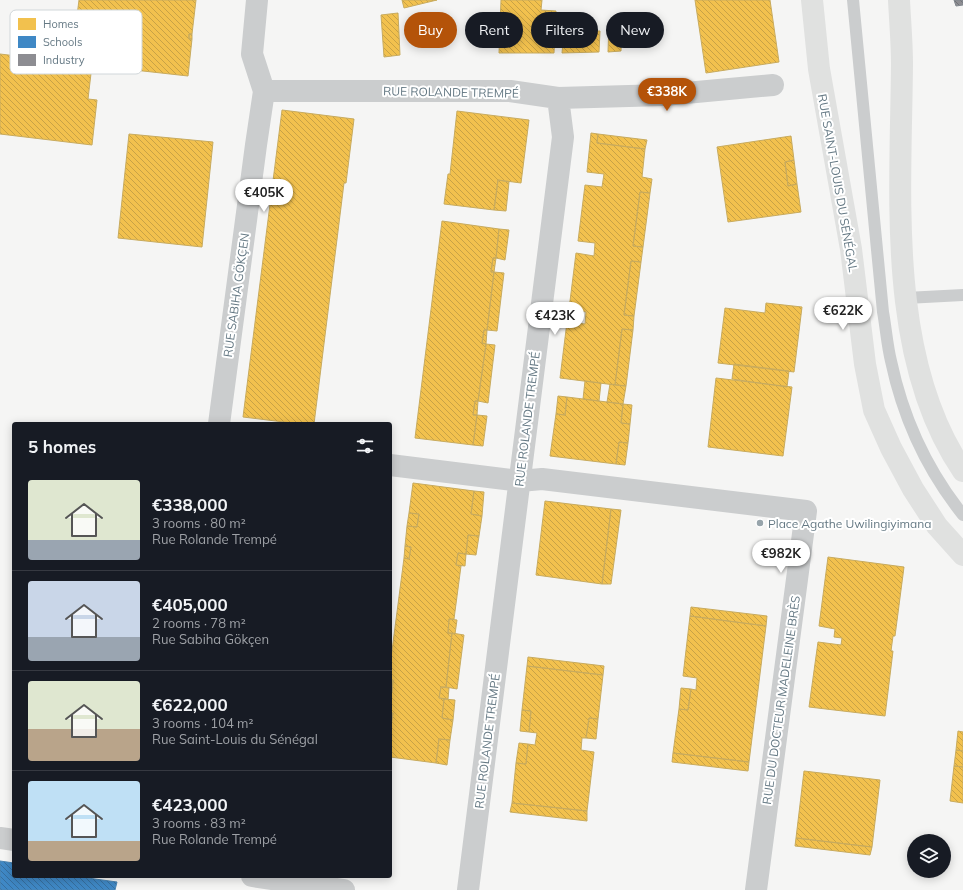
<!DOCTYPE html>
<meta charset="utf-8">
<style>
body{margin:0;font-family:Mulish,sans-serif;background:#20242c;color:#f1f3f6;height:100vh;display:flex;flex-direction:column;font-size:15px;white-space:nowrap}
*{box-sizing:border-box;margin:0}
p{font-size:13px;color:#9ea1a6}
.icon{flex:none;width:22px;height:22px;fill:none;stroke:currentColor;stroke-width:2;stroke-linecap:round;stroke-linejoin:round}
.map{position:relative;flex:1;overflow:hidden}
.details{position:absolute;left:12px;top:422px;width:380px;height:456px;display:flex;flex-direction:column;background:#171b24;border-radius:4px;box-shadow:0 2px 10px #0003}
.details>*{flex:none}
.banner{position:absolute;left:404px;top:12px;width:380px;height:36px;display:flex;gap:8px}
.tools{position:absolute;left:907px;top:834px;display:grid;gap:8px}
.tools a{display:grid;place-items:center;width:44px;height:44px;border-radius:50%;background:#171b24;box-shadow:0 2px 10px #0003;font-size:20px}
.price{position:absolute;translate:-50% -34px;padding:0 9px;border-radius:14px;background:#fff;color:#222;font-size:13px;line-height:26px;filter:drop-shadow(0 1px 2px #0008)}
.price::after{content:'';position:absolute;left:50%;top:24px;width:12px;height:9px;margin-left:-6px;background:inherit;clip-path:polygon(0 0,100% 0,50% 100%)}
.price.current{background:#b45309;color:#fff}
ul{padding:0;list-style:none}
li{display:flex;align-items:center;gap:12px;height:100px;padding:0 16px}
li+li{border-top:1px solid #363941}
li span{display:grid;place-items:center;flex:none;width:112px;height:80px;border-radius:4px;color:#555}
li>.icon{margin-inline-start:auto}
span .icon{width:48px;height:48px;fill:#fffc;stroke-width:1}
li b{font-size:17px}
h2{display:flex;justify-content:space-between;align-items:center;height:48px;padding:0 16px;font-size:17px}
.pill{padding:0 14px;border-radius:18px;background:#171b24;box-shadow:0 2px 10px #0003;font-size:14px;line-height:36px}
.pill.current{background:#b45309;color:#fff}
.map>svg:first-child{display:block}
.homes{fill:url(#homes-back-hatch);stroke:#c8ab5e}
.schools{fill:url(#schools-back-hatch);stroke:#4a84b2}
.industry{fill:url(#industry-back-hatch);stroke:#81878e}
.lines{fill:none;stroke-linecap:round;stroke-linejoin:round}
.lane{stroke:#cbcdce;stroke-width:12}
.street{stroke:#cbcdce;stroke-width:22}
.secondary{stroke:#e0e1e0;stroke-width:22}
.poi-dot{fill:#97a4ab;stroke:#fff;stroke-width:1.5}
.labels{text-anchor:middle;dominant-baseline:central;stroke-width:4;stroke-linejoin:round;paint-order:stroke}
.street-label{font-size:12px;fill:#657984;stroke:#fff}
.poi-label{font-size:12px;fill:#657984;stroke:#fff;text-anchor:start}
.key{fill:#fff;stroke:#d1d7da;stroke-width:1}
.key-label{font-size:11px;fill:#657984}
</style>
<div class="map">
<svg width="963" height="890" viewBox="0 0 963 890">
<defs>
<pattern id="homes-back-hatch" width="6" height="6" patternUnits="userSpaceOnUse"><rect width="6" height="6" fill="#f2c14e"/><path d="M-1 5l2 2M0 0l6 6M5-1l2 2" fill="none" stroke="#c8a246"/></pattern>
<pattern id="schools-back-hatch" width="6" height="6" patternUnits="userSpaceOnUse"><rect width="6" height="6" fill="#3f88c5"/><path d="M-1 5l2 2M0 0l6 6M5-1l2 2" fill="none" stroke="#376f9e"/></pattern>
<pattern id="industry-back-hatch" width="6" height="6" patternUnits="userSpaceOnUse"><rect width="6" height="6" fill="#8d8d92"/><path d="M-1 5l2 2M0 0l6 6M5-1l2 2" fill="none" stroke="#717378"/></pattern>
</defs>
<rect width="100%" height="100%" fill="#f5f5f4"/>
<path class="homes" d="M79,0H196L192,34H189V39H192L188,76L71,63Z
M402,0H437L404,8Z
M501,0H542L541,10L556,11L554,53H499Z
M695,0H770L779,62L706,73Z
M398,13L400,55L384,57L381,15Z
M609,22H622L621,51L608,52Z
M564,31H600L599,52L562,53Z
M189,34H192V39H189Z
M0,54L92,65L88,99L97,100L92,145L0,134Z
M282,110L354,119L346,183H344L314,424H300L243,417Z
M457,111L529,120L521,183L498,180L494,210L444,204L448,174H450Z
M591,133L598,134L597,143L645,149L642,177L652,179L650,193L640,192L633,246L643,247L641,262L631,261L624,315L634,316L633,330L622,329L615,385L560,378L567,322L585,324L586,312L569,309L576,253L594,256L595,243L578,241L585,185L602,187L604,174L587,172Z
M129,134L213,142L202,247L118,238Z
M598,134L647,140L645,149L597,143Z
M791,136L794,160L785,162L788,186L797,184L801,212L728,222L717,147Z
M794,160L797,184L788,186L785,162Z
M498,180L509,182L506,211L494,210Z
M640,192L650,193L643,247L633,246Z
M442,221L499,229L496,258H493L491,272H494L487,330H484L482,343L486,344L478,401H475L473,415H477L473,445L415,438Z
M499,229L509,230L505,260L496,258Z
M493,258H496L494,272H491Z
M631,261L641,262L634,316L624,315Z
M494,272L504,273L497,331L487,330Z
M766,303L802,307L794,372L718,363L725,308L765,313Z
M622,329L633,330L626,386L615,385Z
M484,330H487L486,344L482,343Z
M486,344L495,345L488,403L478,401Z
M734,364L789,371L787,387L732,379Z
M716,378L792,387L783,456L708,447Z
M585,381L601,383L599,401L583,399Z
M610,384L626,386L623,404L607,402Z
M558,396L567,397L565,415L556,414Z
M567,397L623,404L621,423L630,424L628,443L619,442L616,464L550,456L556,414L565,415Z
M475,401H478L477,415H473Z
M623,404L632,405L630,424L621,423Z
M477,415L487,416L483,446L473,445Z
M619,442L628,443L625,465L616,464Z
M413,483L474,491L471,514L482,516L479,536L468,535L466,554L458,553L456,565L461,566L454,619H449L448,633H452L446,687H441L439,698L444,699L442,718L453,720L450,740L439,739L436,763L390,757V731L393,713L390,712V692H392L393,680H390V666L404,558L409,559L411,547L405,546L407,526L417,527L419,514L409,513Z
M474,491L484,492L482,516L471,514Z
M545,501L611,509L602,584L536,575Z
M611,509L621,510L611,584H602Z
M409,513L419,514L417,527L407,526Z
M468,535L479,536L476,555L466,554Z
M405,546L411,547L409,559L404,558Z
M458,553L466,554L465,566L456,565Z
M828,557L904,567L895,636H893L891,651H893L885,716L809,707L818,642L841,645L842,638L834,637L835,629L819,626Z
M691,607L767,616L766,626L690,616Z
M690,616L766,626L749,762L673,753L679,709L688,710L691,689L696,690L697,678L683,676Z
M449,619L457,620L455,634L448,633Z
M452,633L464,635L457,689L446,687Z
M528,657L604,666L603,675L527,666Z
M527,666L603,675L598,719L589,718L586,738H582L581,750L594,752L587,811L512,803L516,763L526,764L528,744L535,745L537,733L529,732L531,711L522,710Z
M390,680H393L392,692H390Z
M441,687L449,688L448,699L439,698Z
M681,688L691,689L688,710L679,709Z
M444,699L455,700L453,720L442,718Z
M522,710L531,711L529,732L520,731Z
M390,712L393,713L390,732Z
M589,718L598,719L596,739L586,738Z
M958,731L963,732V751L956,750Z
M439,739L450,740L447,765L436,763Z
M519,743L528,744L526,764L516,763Z
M956,750L963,751V767L954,766Z
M673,753L749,762L748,771L672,762Z
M954,766L963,767V803L950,801Z
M804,771L880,780L872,847L796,838Z
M512,803L587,811V821L510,812Z
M796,838L872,847L870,855L795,846Z"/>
<path class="schools" d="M0,861L14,863V876H73L117,882L115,890H0Z"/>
<path class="industry" d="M954,0H963V5L956,6Z"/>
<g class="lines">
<path class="lane" d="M853,0L883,312C886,328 887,345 891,361C903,418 927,470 963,515
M906,298L963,295"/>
<path class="street" d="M264,91H510L558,98L563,137L468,890
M558,98L664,95L773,85
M219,424L256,145L264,91L252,54L257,0
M390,465L520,481L542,479L806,511L756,890
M0,838L14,840
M252,876L344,890"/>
<path class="secondary" d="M812,0L819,69L851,249L865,364L874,410L891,448L913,489L937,526L963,555
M899,0C900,21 902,43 902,64C901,193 886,359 963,471"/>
</g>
<circle class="poi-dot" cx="760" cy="523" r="4"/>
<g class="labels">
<g class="street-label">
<text transform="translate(451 92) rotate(1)">RUE ROLANDE TREMPÉ</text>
<text transform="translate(838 183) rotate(80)">RUE SAINT-LOUIS DU SÉNÉGAL</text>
<text transform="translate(236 295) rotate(-82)">RUE SABIHA GÖKÇEN</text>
<text transform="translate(527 419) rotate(-83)">RUE ROLANDE TREMPÉ</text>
<text transform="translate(781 700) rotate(-82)">RUE DU DOCTEUR MADELEINE BRÈS</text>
<text transform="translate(487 741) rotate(-83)">RUE ROLANDE TREMPÉ</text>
</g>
<g class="poi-label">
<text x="768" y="523">Place Agathe Uwilingiyimana</text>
</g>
</g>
<rect x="10" y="10" width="132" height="64" rx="6" class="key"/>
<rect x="18" y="18" width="18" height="12" fill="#f2c14e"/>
<rect x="18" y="36" width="18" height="12" fill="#3f88c5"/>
<rect x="18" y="54" width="18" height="12" fill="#8d8d92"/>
<g class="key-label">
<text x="43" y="28">Homes</text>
<text x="43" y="46">Schools</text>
<text x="43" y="64">Industry</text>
</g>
</svg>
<div class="tools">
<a><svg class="icon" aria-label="layers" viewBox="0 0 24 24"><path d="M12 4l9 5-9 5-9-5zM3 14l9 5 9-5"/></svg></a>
</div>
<b class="price current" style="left:667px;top:112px">€338K</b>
<b class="price" style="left:264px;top:213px">€405K</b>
<b class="price" style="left:843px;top:331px">€622K</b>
<b class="price" style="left:555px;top:336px">€423K</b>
<b class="price" style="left:781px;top:574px">€982K</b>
<div class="banner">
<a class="pill current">Buy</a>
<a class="pill">Rent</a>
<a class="pill">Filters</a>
<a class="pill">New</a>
</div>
<section class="details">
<h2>5 homes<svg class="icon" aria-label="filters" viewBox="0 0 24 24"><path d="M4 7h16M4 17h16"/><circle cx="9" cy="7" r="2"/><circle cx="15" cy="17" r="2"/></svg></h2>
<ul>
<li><span style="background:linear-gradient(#dfe7d0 75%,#9aa5b1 0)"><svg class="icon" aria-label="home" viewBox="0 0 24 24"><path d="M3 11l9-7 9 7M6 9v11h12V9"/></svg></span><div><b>€338,000</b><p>3 rooms · 80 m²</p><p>Rue Rolande Trempé</p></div></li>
<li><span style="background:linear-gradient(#c9d6e8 70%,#9aa5b1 0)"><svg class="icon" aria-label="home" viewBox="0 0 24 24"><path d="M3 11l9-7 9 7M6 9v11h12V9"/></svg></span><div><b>€405,000</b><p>2 rooms · 78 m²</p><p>Rue Sabiha Gökçen</p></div></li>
<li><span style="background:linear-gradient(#dfe7d0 60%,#b9a48a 0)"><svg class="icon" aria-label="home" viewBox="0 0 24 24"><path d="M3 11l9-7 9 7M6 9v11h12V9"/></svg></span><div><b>€622,000</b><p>3 rooms · 104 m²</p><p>Rue Saint-Louis du Sénégal</p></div></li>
<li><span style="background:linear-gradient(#bfe0f5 75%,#b9a48a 0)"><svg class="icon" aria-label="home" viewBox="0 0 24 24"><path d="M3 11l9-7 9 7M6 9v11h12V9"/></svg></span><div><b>€423,000</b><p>3 rooms · 83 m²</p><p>Rue Rolande Trempé</p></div></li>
</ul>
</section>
</div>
